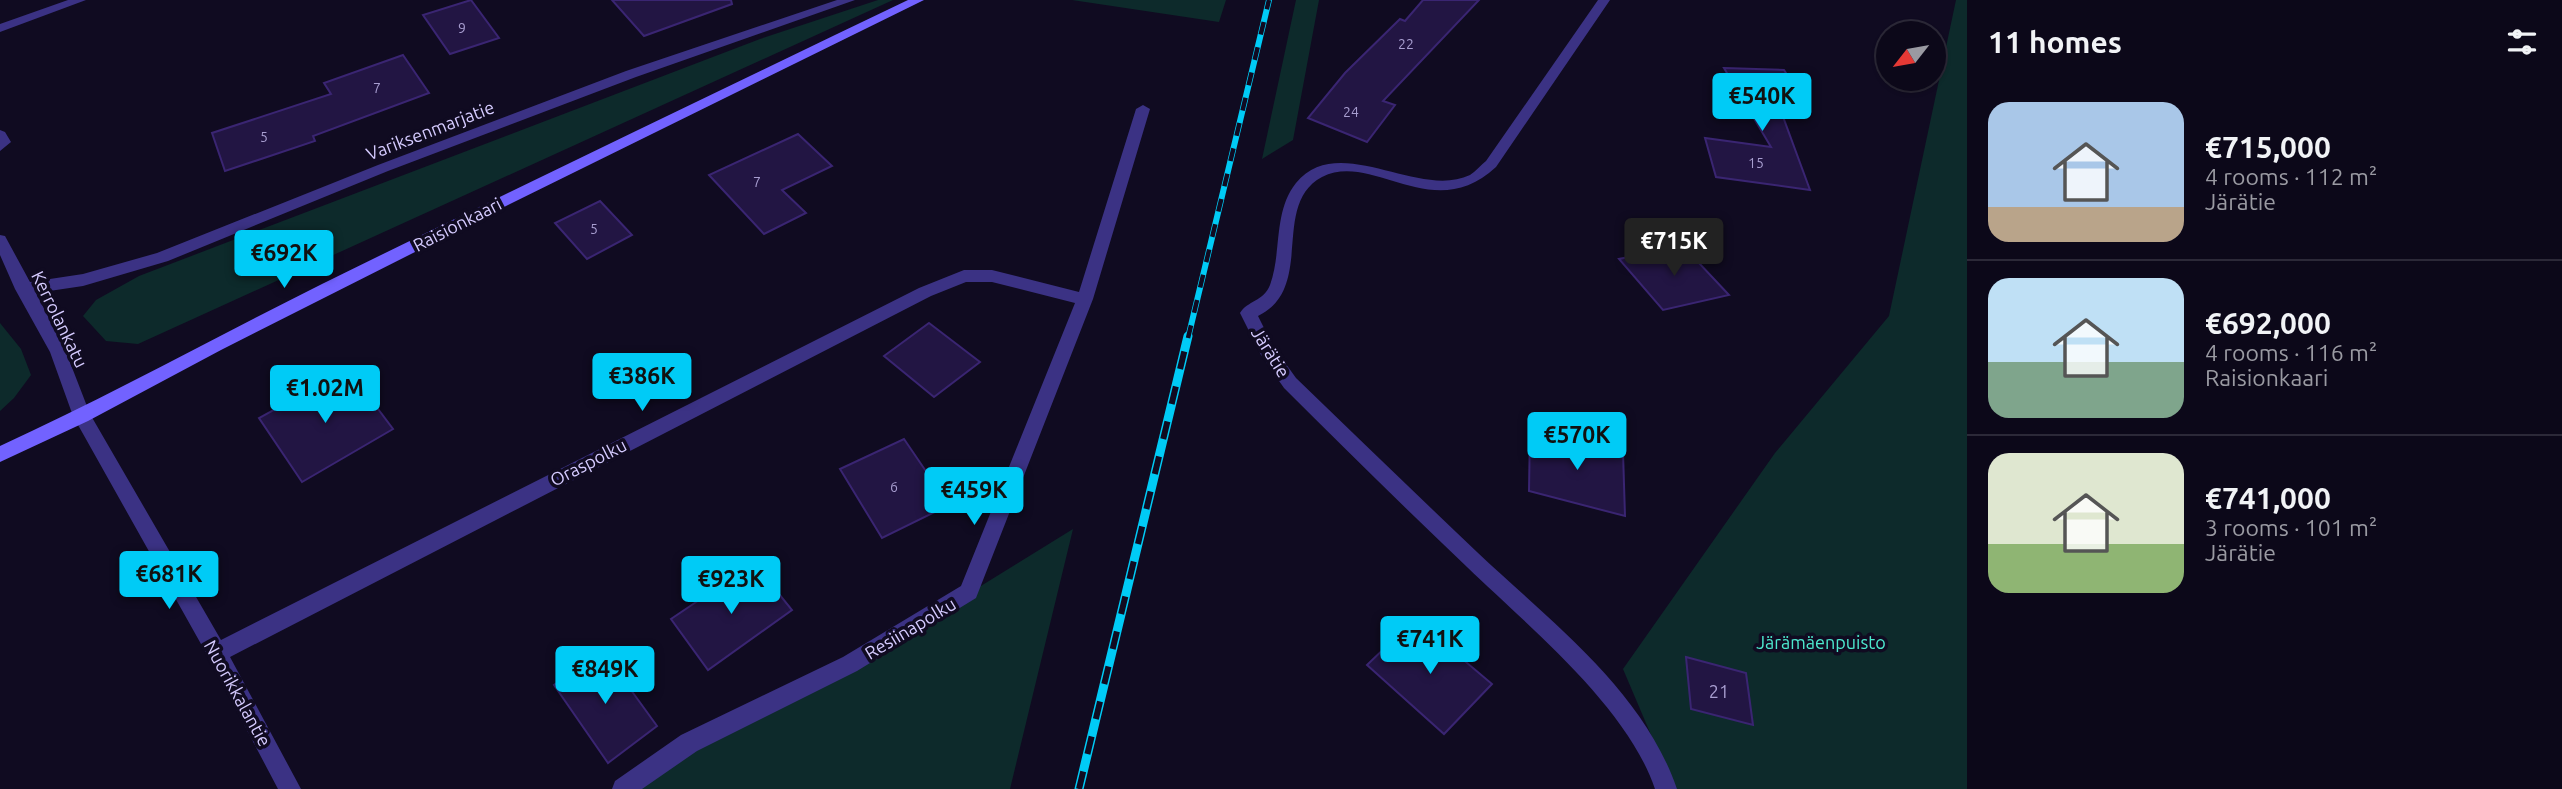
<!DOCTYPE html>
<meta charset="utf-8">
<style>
body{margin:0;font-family:Ubuntu,sans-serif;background:#151122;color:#f1f3f6;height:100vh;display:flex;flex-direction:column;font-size:26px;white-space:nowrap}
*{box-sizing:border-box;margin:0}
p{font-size:23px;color:#9a9aa2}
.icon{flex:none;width:38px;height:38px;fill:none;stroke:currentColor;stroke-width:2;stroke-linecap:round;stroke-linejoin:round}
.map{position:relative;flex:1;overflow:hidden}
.details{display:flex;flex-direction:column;background:#0c0819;width:595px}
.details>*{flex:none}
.needle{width:46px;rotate:239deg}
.fabs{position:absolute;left:1876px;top:21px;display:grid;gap:14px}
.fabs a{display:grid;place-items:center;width:70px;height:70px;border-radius:50%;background:#0c0819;box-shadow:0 2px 5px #0004,0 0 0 2px #2c2938;font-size:35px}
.price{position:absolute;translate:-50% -60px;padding:0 16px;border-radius:7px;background:#00cbf6;color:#111;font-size:23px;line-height:46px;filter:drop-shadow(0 2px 4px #0008)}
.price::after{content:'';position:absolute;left:50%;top:42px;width:21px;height:16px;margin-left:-10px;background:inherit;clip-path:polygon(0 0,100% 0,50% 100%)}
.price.selected{background:#222;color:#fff}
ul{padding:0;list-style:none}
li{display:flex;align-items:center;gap:21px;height:175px;padding:0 21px}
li+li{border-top:2px solid #2c2938}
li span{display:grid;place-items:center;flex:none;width:196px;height:140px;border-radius:21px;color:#555}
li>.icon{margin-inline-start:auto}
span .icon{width:84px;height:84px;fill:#fffc;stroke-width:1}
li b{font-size:30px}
h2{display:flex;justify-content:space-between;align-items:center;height:84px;padding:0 21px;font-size:30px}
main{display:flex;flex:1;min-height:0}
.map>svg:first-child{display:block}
.green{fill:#0d2a2b}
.building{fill:#221543;stroke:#3a2572;stroke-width:2}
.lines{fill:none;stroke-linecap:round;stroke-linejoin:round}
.minor{fill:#3b3284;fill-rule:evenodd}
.secondary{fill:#7262ff;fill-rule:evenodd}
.rail-far1-casing{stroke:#00cbf6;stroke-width:6}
.rail-casing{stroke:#00cbf6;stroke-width:9}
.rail-far1{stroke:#100b21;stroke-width:4.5;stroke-dasharray:13;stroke-linecap:butt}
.rail{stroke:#100b21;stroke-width:6;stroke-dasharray:18;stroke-linecap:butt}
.labels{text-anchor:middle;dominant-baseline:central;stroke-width:7;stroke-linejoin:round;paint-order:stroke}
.number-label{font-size:14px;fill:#a89ed0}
.street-label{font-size:18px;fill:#d5cbff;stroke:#100b21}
.park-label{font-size:18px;fill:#4de9ce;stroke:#100b21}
.near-number-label{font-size:18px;fill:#a89ed0}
</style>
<main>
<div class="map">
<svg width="1967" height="789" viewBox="0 0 1967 789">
<rect width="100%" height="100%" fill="#100b21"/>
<path class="green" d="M878,0H893L138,344L106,341L83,316L96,300L139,276L760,39Z
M1072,0H1226L1219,22Z
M1296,0H1319L1293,140L1262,159Z
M1956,0H1967V789H1674L1623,669L1775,453L1889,316Z
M0,323L21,349L31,375L14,398L0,411Z
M1073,529L1010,789H623L942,610Z"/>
<path class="building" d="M471,0L499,38L450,54L423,15Z
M612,0H731L732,4L644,36Z
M1423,0H1479L1383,101L1395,105L1367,142L1308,118L1345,73L1400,19L1405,21Z
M403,55L429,93L313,136L315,141L225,171L212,133L331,94L324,83Z
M1724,68L1784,70L1806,104L1778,103L1810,190L1716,177L1705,138L1771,147Z
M798,134L832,166L782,190L806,213L764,234L709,175Z
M600,201L632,235L587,259L555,223Z
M1683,246L1729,295L1663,310L1619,259Z
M929,323L980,362L934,397L884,356Z
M348,369L393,429L302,482L259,418Z
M1530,430L1623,452L1625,516L1529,491Z
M904,439L949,505L882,538L840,469Z
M754,563L792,610L708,670L671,619Z
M1415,619L1492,684L1444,734L1367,665Z
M602,650L657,726L608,763L554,685Z
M1686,657L1746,673L1753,725L1691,709Z"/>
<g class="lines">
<path class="minor" d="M68,0H86L0,32V24Z
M837,0H855L636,77L388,171L168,261L83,286L36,293L66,352L90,414L221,640L919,288L964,270H992L1079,292L1136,109L1143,105L1150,109L1093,299L976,598L857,671L697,751L642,789H612L615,781L681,735L843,657L961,586L1075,303L992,282H966L931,296L230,657L301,789H278L210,660L73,416L50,352L15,289L0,255V235L5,236L30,282L83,274L157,253L378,165L626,71Z
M1598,0H1610L1496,167C1433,226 1373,151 1322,177C1270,205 1316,288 1258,316L1273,346L1296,378C1356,436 1416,494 1477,552C1551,622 1643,690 1677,789H1655C1627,706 1529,627 1467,567C1405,508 1344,448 1284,388L1261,355L1240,313C1247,301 1264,301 1270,285C1282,252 1273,212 1296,183C1339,131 1418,200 1470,175C1476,171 1481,165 1486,161Z
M0,130L5,132L11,142L0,151Z"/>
<path class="secondary" d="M908,0H924L510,204L221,350L88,421L0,462V446C109,396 214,338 322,284C517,188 712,94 908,0Z"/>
<defs>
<path id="rail-far1" d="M1188,338L1269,0"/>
<path id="rail" d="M1079,789L1188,336"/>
</defs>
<use href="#rail-far1" class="rail-far1-casing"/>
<use href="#rail" class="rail-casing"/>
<use href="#rail-far1" class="rail-far1"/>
<use href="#rail" class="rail"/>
</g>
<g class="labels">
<g class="number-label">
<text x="462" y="28">9</text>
<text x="1406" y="44">22</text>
<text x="377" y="88">7</text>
<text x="1351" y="112">24</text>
<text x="264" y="137">5</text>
<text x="1756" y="163">15</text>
<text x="757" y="182">7</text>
<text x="594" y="229">5</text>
<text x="894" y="487">6</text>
</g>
<g class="street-label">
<text transform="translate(430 130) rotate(-21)">Variksenmarjatie</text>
<text transform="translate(457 224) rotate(-27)">Raisionkaari</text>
<text transform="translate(60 319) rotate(64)">Kerrolankatu</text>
<text transform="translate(1271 352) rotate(58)">Järätie</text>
<text transform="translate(588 462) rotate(-27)">Oraspolku</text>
<text transform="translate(910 628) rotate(-31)">Resiinapolku</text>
<text transform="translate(238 693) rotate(61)">Nuorikkalantie</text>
</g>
<g class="park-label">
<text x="1821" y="642">Järämäenpuisto</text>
</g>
<g class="near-number-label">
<text x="1719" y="691">21</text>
</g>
</g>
</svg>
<div class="fabs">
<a><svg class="needle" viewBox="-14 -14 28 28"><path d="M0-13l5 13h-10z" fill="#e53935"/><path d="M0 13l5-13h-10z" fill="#9a9aa2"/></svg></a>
</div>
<b class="price" style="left:1762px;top:133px">€540K</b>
<b class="price selected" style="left:1674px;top:278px">€715K</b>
<b class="price" style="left:284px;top:290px">€692K</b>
<b class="price" style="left:642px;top:413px">€386K</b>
<b class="price" style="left:325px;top:425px">€1.02M</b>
<b class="price" style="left:1577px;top:472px">€570K</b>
<b class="price" style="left:974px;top:527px">€459K</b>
<b class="price" style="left:169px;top:611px">€681K</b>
<b class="price" style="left:731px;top:616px">€923K</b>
<b class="price" style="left:1430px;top:676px">€741K</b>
<b class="price" style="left:605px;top:706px">€849K</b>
</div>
<section class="details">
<h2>11 homes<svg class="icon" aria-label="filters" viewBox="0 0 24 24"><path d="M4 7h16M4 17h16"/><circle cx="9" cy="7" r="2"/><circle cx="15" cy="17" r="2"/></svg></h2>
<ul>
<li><span style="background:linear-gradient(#a9c7e8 75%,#b9a48a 0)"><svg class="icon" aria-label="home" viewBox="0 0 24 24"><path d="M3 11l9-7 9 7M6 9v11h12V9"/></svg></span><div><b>€715,000</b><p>4 rooms · 112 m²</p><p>Järätie</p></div></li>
<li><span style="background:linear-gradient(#bfe0f5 60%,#7fa58c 0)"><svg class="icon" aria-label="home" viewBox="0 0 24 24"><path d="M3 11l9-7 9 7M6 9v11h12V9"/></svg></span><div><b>€692,000</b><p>4 rooms · 116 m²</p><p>Raisionkaari</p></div></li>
<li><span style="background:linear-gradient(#dfe7d0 65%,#8fb573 0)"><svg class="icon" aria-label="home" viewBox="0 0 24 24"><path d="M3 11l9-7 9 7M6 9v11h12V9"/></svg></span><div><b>€741,000</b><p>3 rooms · 101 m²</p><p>Järätie</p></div></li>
</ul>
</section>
</main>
